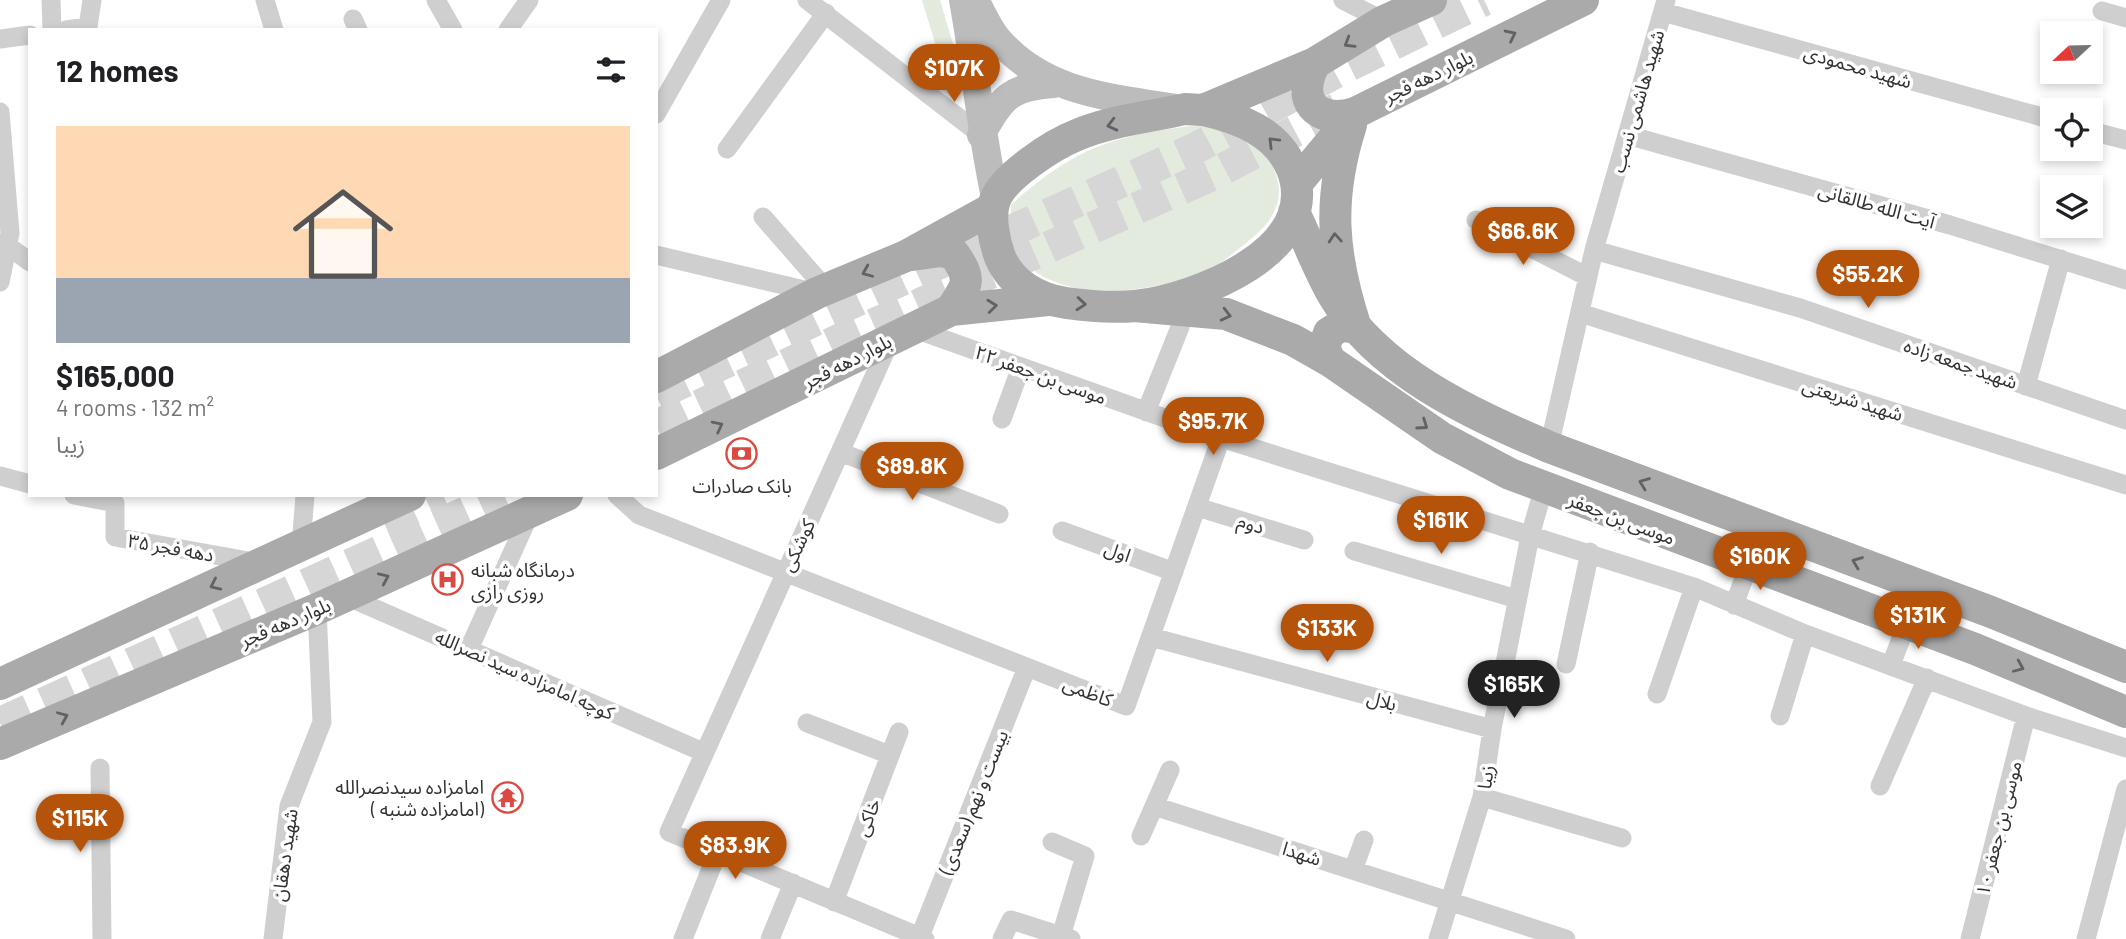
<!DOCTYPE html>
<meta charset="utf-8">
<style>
body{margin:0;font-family:Barlow,"Noto Sans Arabic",sans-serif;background:#f6f6f6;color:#202124;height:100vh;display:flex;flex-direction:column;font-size:26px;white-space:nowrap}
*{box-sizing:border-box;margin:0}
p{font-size:23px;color:#757577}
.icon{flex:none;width:38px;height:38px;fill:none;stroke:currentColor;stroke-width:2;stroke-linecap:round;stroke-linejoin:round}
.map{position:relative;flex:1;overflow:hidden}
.details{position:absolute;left:28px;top:28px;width:630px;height:469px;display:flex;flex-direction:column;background:#fff;border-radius:0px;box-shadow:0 4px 10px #0003}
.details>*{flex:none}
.needle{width:46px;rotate:248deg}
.tools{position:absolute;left:2040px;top:21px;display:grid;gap:14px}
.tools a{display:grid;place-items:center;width:63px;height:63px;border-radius:0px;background:#fff;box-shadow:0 4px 10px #0003;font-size:35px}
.price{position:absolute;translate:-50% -60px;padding:0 16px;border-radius:24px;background:#b45309;color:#fff;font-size:23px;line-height:46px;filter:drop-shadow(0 2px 4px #0008)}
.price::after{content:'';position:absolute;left:50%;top:42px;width:21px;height:16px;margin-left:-10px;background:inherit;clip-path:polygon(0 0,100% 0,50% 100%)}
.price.selected{background:#222;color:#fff}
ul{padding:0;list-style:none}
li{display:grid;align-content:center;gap:14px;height:371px;padding:0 28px}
li span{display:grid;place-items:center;height:217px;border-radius:0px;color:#555}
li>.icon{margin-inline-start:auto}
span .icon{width:126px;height:126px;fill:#fffc;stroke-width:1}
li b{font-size:30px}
h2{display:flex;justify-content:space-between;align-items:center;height:84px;padding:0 28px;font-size:30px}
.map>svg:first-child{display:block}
.green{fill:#e3eade}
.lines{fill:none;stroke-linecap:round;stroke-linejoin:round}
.primary-tunnel{stroke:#d6d6d6;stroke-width:32;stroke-dasharray:32 16;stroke-linecap:butt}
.street{stroke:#cfcfcf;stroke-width:19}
.secondary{stroke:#bcbcbc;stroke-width:28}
.primary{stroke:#aaa;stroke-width:32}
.oneway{stroke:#626262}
.labels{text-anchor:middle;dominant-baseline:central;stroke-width:7;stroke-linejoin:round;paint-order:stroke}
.street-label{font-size:19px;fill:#323232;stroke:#fff}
.poi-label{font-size:19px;fill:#323232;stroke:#fff}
</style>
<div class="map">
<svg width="2126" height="939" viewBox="0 0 2126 939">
<rect width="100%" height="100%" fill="#fff"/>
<path class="green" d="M922,0H940L961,71L945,76Z
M1208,124L1256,138C1269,160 1286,181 1276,207C1271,223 1254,237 1241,247C1233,253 1225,261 1215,266C1163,294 1048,310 1014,248C1008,238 1011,217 1011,205C1078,144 1120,134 1208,124Z"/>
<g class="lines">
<path class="primary-tunnel" d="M656,395L875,292L1194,149L1342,69L1484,0
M656,426L845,337L1212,175L1346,104
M384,523L443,495
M0,723L504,495"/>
<path class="street" d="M51,0L52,30
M265,0L274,30
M436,0L453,30
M807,0L981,135
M1343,0L1384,21
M2102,11L2126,18
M1663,12L2053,120
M353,19L358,30
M66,30L88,27L92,0
M508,30L529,0
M0,39L30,35
M0,112L10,233L0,282
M656,114L721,0
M2091,131L2126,140
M1627,135L1950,225L2126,280
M727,149L826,13
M763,217L826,289
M1476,220L1588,277
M8,246L30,262
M1594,250L1800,308L2126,420
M656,255L817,293
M1580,313L2126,485
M912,328L1221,438L1694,587L1805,634L2026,716L2126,748
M891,339L669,832L925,939
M2026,386L2061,259
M1146,412L1180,327
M1002,419L1021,367
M1549,447L1594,250L1666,0
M840,452L999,514
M0,476L30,484
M74,495L115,503V537L259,563
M617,495L639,515L1126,706L1221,438
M1197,507L1304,540
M1062,531L1174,572
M301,546L305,495
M1354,551L1517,599
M346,596L703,752
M1734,605L1749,565
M1151,637L1492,729
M469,649L530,513
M1566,664L1590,552
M1891,665L1907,623
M1657,694L1694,587
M1780,716L1805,634
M807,723L890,755
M100,768L102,939
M1880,786L1927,678
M1482,797L1622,838
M1154,806L1566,939
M1141,836L1170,770
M1052,842L1085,856L1061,936
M1353,870L1364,840
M834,902L899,732
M273,939L289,806L322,722L317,609
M683,939L718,851
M770,939L793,883
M919,939L1027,667
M1002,939L1011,920L1071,939
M1438,939L1482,797L1492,729L1530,536L1544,487
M1970,939L2026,716
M2086,939L2126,789"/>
<path class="secondary" d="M963,0C975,66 981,132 995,197
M975,0C982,12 988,27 997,38C1043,93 1109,97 1176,108
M981,135C1003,97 1009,87 1054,84"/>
<path class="primary" d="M1315,63C1295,99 1315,125 1355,113
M1203,110C1239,118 1277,132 1292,169C1324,250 1197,299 1135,306C1113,308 1088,306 1066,303C1038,299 1011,284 1000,257C994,241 989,216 995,200C1004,176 1054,144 1077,135C1110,121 1150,117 1185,109L1203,110L1315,63L1384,21L1431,0
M1297,183L1355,113L1583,0
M1294,212C1307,239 1318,269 1333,295C1378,372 1470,413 1549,447L1991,612L2126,667
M912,255L941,251L954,254C973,281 967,285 951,310
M1134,306L1226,314L1293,340L1330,361L1442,438L1510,474L1975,649L2126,712
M1330,361L1324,347L1329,333L1342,325L1356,328C1332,254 1327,200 1351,125
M656,377L817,293L906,256L993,208
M656,454L951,310L1048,300
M0,684L410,495
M0,744L317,609L567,495"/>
</g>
<defs><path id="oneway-chevron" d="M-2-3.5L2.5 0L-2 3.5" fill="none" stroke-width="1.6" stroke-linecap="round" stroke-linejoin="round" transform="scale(1.75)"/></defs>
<g class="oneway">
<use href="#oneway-chevron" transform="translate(1511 35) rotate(-26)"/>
<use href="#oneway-chevron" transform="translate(1349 43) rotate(149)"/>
<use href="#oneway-chevron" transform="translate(1112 125) rotate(166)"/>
<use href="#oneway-chevron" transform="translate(1273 142) rotate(-135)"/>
<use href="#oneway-chevron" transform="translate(1335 238) rotate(-94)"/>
<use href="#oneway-chevron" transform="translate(867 272) rotate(157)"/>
<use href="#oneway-chevron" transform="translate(1081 304) rotate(5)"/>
<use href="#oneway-chevron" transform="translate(992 306) rotate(-6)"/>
<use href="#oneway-chevron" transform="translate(1226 315) rotate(14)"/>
<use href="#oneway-chevron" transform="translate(1423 425) rotate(35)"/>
<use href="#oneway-chevron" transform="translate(718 426) rotate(-27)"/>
<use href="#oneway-chevron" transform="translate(1644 483) rotate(-159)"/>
<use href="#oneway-chevron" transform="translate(1857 562) rotate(-159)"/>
<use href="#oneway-chevron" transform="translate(384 578) rotate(-24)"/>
<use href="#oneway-chevron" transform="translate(215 585) rotate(155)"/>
<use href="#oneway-chevron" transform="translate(2019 667) rotate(23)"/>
<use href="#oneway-chevron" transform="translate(63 717) rotate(-23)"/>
</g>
<defs>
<symbol id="bank-ring" viewBox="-11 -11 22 22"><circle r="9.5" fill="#fff" stroke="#da4a42" stroke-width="1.5"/><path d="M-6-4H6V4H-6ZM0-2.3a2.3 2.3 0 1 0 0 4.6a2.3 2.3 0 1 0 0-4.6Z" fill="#da4a42"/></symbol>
<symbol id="hospital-ring" viewBox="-11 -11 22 22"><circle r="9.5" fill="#fff" stroke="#da4a42" stroke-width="1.5"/><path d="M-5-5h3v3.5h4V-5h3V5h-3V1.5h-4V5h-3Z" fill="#da4a42"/></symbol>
<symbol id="temple-ring" viewBox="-11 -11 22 22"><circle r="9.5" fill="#fff" stroke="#da4a42" stroke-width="1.5"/><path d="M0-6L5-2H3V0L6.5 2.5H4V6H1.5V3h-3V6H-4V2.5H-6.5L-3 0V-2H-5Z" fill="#da4a42"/></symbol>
</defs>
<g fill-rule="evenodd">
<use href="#bank-ring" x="724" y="436" width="35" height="35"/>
<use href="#hospital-ring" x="430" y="562" width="35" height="35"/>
<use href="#temple-ring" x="490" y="780" width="35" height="35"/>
</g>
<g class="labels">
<g class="street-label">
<text transform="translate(1858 66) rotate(16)">شهید محمودی</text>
<text transform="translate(1428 76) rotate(-26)">بلوار دهه فجر</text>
<text transform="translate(1637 101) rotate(-74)">شهید هاشمی نسب</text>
<text transform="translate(1877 205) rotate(16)">آیت الله طالقانی</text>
<text transform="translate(847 361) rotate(-27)">بلوار دهه فجر</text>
<text transform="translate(1961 363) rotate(19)">شهید جمعه زاده</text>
<text transform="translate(1041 374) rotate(20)">موسی بن جعفر ۲۲</text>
<text transform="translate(1853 399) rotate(17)">شهید شریعتی</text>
<text transform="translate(1622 518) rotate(21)">موسی بن جعفر</text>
<text transform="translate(1251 523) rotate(17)">دوم</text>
<text transform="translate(797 545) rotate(-65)">کوشکی</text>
<text transform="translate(171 547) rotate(10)">دهه فجر ۳۵</text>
<text transform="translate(1118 551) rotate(20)">اول</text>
<text transform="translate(285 622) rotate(-23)">بلوار دهه فجر</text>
<text transform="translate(525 674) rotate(24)">کوچه امامزاده سید نصرالله</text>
<text transform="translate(1088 691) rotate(21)">کاظمی</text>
<text transform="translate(1382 700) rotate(15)">بلال</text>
<text transform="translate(1485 777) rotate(-82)">زیبا</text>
<text transform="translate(973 802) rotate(-68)">بیست و نهم (سعدی)</text>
<text transform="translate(867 817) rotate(-69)">خاکی</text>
<text transform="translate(1998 828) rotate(-76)">موسی بن جعفر ۱۰</text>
<text transform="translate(1302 853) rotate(18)">شهدا</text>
<text transform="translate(284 855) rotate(-82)">شهید دهقان</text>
</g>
<g class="poi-label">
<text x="742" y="485">بانک صادرات</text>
<text x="471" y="569" text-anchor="start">درمانگاه شبانه<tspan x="471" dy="22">روزی رازی</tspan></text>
<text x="484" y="786" text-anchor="end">امامزاده سیدنصرالله<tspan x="484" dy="22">( امامزاده شنبه)</tspan></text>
</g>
</g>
</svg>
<div class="tools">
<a><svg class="needle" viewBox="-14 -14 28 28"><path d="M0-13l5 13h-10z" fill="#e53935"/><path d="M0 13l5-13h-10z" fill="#757577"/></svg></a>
<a><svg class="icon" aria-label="locate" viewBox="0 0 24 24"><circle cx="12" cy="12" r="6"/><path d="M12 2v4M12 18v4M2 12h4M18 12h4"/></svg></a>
<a><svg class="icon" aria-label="layers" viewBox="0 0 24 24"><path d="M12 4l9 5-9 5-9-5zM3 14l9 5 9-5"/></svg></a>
</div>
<b class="price" style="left:954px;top:104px">$107K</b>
<b class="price" style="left:1523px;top:267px">$66.6K</b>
<b class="price" style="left:1868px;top:310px">$55.2K</b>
<b class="price" style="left:1213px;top:457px">$95.7K</b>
<b class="price" style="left:912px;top:502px">$89.8K</b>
<b class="price" style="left:1441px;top:556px">$161K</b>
<b class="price" style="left:1760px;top:592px">$160K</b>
<b class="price" style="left:1918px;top:651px">$131K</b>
<b class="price" style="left:1327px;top:664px">$133K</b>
<b class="price selected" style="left:1514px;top:720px">$165K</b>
<b class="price" style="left:80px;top:854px">$115K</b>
<b class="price" style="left:735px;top:881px">$83.9K</b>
<section class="details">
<h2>12 homes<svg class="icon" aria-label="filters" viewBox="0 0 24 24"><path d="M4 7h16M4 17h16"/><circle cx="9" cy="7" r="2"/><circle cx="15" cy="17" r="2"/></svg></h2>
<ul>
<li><span style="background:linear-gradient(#ffd9b3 70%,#9aa5b1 0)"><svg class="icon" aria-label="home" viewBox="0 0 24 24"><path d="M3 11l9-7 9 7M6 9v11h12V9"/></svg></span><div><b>$165,000</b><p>4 rooms · 132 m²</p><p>زیبا</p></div></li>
</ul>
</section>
</div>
